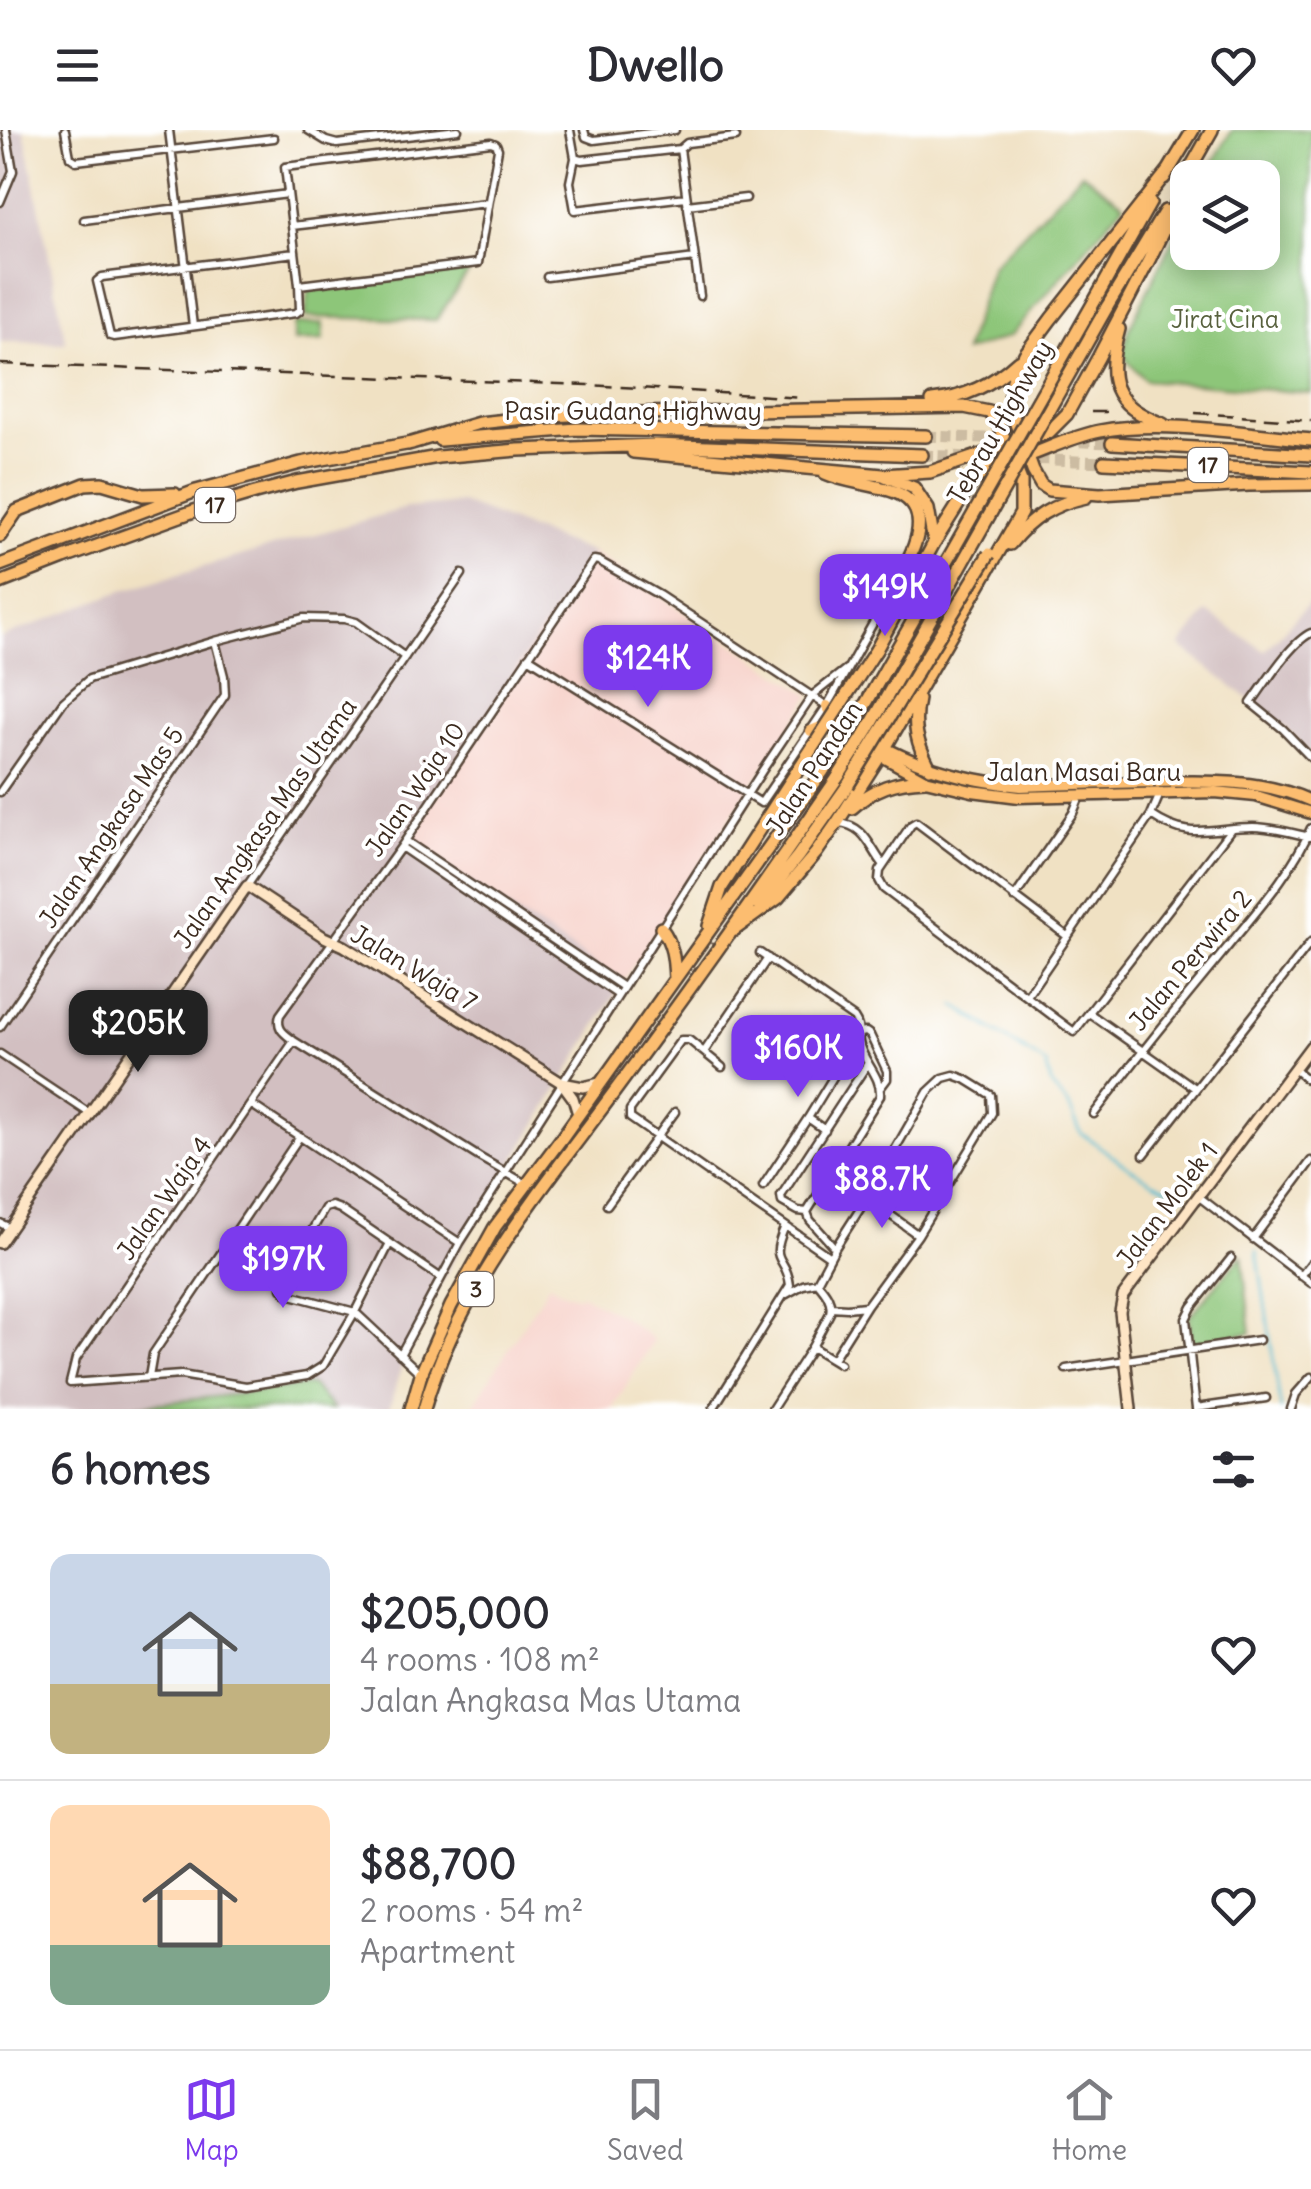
<!DOCTYPE html>
<meta charset="utf-8">
<style>
body{margin:0;font-family:Delius,sans-serif;background:#f2f2f3;color:#2b2b33;height:100vh;display:flex;flex-direction:column;font-size:38px;white-space:nowrap}
*{box-sizing:border-box;margin:0}
p{font-size:32px;color:#7c7c81}
.icon{flex:none;width:55px;height:55px;fill:none;stroke:currentColor;stroke-width:2;stroke-linecap:round;stroke-linejoin:round}
.map{position:relative;height:1279px;overflow:hidden}
.side{display:flex;flex-direction:column;background:#fff;flex:1}
.side>*{flex:none}
.buttons{position:absolute;left:1170px;top:30px;display:grid;gap:20px}
.buttons a{display:grid;place-items:center;width:110px;height:110px;border-radius:20px;background:#fff;box-shadow:0 5px 25px #0003;font-size:50px}
.price{position:absolute;translate:-50% -85px;padding:0 22px;border-radius:20px;background:#7c3aed;color:#fff;font-size:32px;line-height:65px;filter:drop-shadow(0 2px 5px #0008)}
.price::after{content:'';position:absolute;left:50%;top:60px;width:30px;height:22px;margin-left:-15px;background:inherit;clip-path:polygon(0 0,100% 0,50% 100%)}
.price.selected{background:#222;color:#fff}
ul{padding:0;list-style:none}
li{display:flex;align-items:center;gap:30px;height:250px;padding:0 50px}
li+li{border-top:2px solid #e1e1e2}
li span{display:grid;place-items:center;flex:none;width:280px;height:200px;border-radius:20px;color:#555}
li>.icon{margin-inline-start:auto}
span .icon{width:120px;height:120px;fill:#fffc;stroke-width:1}
li b{font-size:42px}
h2{display:flex;justify-content:space-between;align-items:center;height:120px;padding:0 50px;font-size:42px}
header{display:flex;justify-content:space-between;align-items:center;height:130px;padding:0 50px;background:#fff;font-size:45px;font-weight:800}
.tab-bar{display:flex;justify-content:space-around;align-items:center;height:140px;border-top:2px solid #e1e1e2;background:#fff;font-size:28px;color:#7c7c81}
.tab-bar a{display:grid;justify-items:center;gap:5px}
.tab-bar .selected{color:#7c3aed}
.map>svg:first-child{display:block}
.built{fill:#f7d1c9}
.industrial{fill:#d2bfc1}
.green{fill:#8dc679;stroke:#64784c;stroke-width:2.5}
.lines{fill:none;stroke-linecap:round;stroke-linejoin:round}
.stream{stroke:#52bad0;stroke-width:2.5}
.highway-tunnel{stroke:#ccbca2;stroke-width:11;stroke-dasharray:11 5.5;stroke-linecap:butt}
.street-casing{stroke:#564537;stroke-width:11}
.secondary-casing{stroke:#564537;stroke-width:14}
.primary-casing{stroke:#564537;stroke-width:15}
.highway-casing{stroke:#564537;stroke-width:16}
.street{stroke:#fff;stroke-width:6}
.secondary{stroke:#fee5c5;stroke-width:9}
.primary{stroke:#fcbd6f;stroke-width:10}
.highway{stroke:#fcbd6f;stroke-width:11}
.rail{stroke:#3b2a1e;stroke-width:2.5;stroke-dasharray:15 8;stroke-linecap:butt}
.highway-bridge-casing{stroke:#564537;stroke-width:16;stroke-linecap:butt}
.highway-bridge{stroke:#fcbd6f;stroke-width:11}
.labels{text-anchor:middle;dominant-baseline:central;stroke-width:8;stroke-linejoin:round;paint-order:stroke}
.shield{fill:#fff;stroke:#766a62;stroke-width:2.5}
.shield-label{font-size:22px;font-weight:bold;fill:#3b2a1e}
.park-label{font-size:25px;fill:#58613e;stroke:#fff}
.street-label{font-size:25px;fill:#3b2a1e;stroke:#fff}
</style>
<header><svg class="icon" aria-label="menu" viewBox="0 0 24 24"><path d="M4 6h16M4 12h16M4 18h16"/></svg>Dwello<svg class="icon" aria-label="heart" viewBox="0 0 24 24"><path d="M12 20l-8-8c-3-5 5-10 8-4 3-6 11-1 8 4z"/></svg></header>
<div class="map">
<svg width="1311" height="1279" viewBox="0 0 1311 1279">
<rect width="100%" height="100%" fill="#fff"/>
<filter id="ink" filterUnits="userSpaceOnUse"><feTurbulence type="fractalNoise" baseFrequency=".01" numOctaves="2"/><feDisplacementMap in="SourceGraphic" scale="20" xChannelSelector="R" yChannelSelector="G"/><feConvolveMatrix kernelMatrix="1 2 1 2 8 2 1 2 1" color-interpolation-filters="sRGB"/></filter>
<filter id="wash" filterUnits="userSpaceOnUse"><feTurbulence type="fractalNoise" baseFrequency=".0048" numOctaves="4" result="noise"/><feDisplacementMap in="SourceGraphic" scale="40" xChannelSelector="R" yChannelSelector="G"/><feGaussianBlur stdDeviation="2.25" result="paint"/><feColorMatrix in="noise" values="0 0 0 0 0 0 0 0 0 0 0 0 0 0 0 0 0 1.4 0 .05"/><feComposite in="paint" operator="in"/></filter>
<g filter="url(#wash)">
<rect width="100%" height="100%" fill="#f0e1c3"/>
<path class="built" d="M593,423L811,565L623,852L404,710Z
M549,1154L561,1161L576,1166L582,1165L618,1184L646,1204L653,1210L652,1213L612,1279H471Z"/>
<path class="industrial" d="M0,0H24L66,213L0,212Z
M462,373L593,423L404,709L623,852L450,1136L407,1218L389,1279H333L310,1255L114,1279H0V508L124,460L406,378Z
M1311,471V624L1285,597L1180,516L1207,482L1265,521Z"/>
<path class="green" d="M1232,0H1311V263L1145,250L1123,226L1128,201L1187,80L1188,122H1262V48L1205,47Z
M1082,43L1124,74L1010,206L964,222L992,136Z
M470,140L436,190L305,187L309,160Z
M323,193L324,210L294,211V194Z
M1242,1125L1251,1203L1192,1213L1189,1187Z
M311,1255L333,1279H114Z"/>
<g class="lines">
<path class="stream" d="M955,876L1046,934L1052,957L1068,974L1081,1003L1125,1035L1153,1052L1186,1066
M1257,1121L1281,1279"/>
</g>
</g>
<g filter="url(#ink)">
<g class="lines">
<path class="highway-tunnel" d="M926,306L1012,309
M1030,310L1112,313
M922,325L1104,332"/>
<defs>
<path id="street" d="M65,0L70,27L76,31L274,8
M169,0L193,196
M308,0L326,11L337,14L458,0
M570,0L575,28L570,52L575,80L686,67
M584,0L586,7L594,10L675,0
M680,19L700,166
M575,28L582,30L680,19L687,13L736,7
M0,72L13,41L6,0
M687,75L746,68
M84,90L288,64
M292,96L487,73
M295,123L102,147L97,151L110,206L114,207L296,183L300,180L299,155L285,37L491,12L496,14L498,19L478,133L299,155
M547,147L695,128
M1311,503C1291,512 1265,554 1251,573L1283,599L1311,628
M528,527L761,673L827,576L892,459
M0,662L63,572L89,549L215,511L304,488L344,489L356,492L405,527
M1151,685C1190,712 1211,697 1253,697C1272,697 1292,703 1310,707
M838,693C865,695 869,716 883,734
M406,711L623,857
M401,717L618,865
M247,756L462,444
M1014,768L1073,683L1080,666
M1067,806L916,692L911,695L880,741L879,750L884,759L1074,902L1231,699
M760,823L854,888C861,898 857,901 859,912C862,931 882,946 880,966L807,1082L810,1090L835,1118L817,1152L803,1155L785,1165
M1027,866L1151,685L1160,664
M1089,883L1195,958
M0,897L225,565L224,546L215,511
M294,911L76,1229L70,1253L181,1245L246,1256L307,1246L323,1236L355,1182L390,1113
M704,922L768,828
M0,924L89,983
M722,937L689,910H681L630,980V988L830,1127
M1294,939L1311,953
M252,975L460,1113
M1094,984C1135,930 1177,878 1221,825C1253,785 1290,746 1311,698
M808,988L825,1000
M891,1025L945,1060
M1144,1025L1311,812
M526,1054L479,1027L294,911C284,903 276,899 280,885L401,717L594,430L599,431L659,465L827,576
M763,1056L808,988L860,903L866,902L870,905L887,941V949L881,957
M1198,1066L1311,1153
M867,1068L918,1105
M607,1075L675,982
M807,1082L798,1081L782,1072L781,1066L868,933
M0,1093L10,1098
M1253,1109L1311,1031
M1301,1146L1311,1133
M831,1177L847,1178L865,1176
M812,1217L840,1234
M400,1225L460,1113L762,641L813,565L846,539
M833,1229L867,1175L918,1105L992,983L991,965L965,949L954,945L943,948L928,962L867,1068L835,1118
M1066,1239L1259,1210
M421,1244L355,1182L287,1164L282,1158L283,1150L325,1078L332,1076L340,1079L441,1148
M149,1247L153,1224L300,1006
M1196,1278L1266,1268
M713,1279L790,1155C786,1123 768,1136 785,1096
M772,1279L812,1217L830,1183C833,1171 825,1161 817,1152
M1196,1279L1186,1189L1192,1177L1231,1128
M1291,1279L1296,1264L1311,1247"/>
<path id="secondary" d="M562,953L573,968L578,984
M0,1113L247,756L324,807L344,816L562,953L583,957L600,953
M1131,1279L1120,1182L1123,1166L1311,916"/>
<path id="primary" d="M827,576L836,591L854,601
M811,601L826,595L925,650L972,661L1019,667L1215,662L1256,666L1311,683
M878,614C922,639 971,651 1021,656C1065,654 1108,653 1152,652C1206,651 1260,648 1311,671"/>
<path id="highway" d="M1168,41L1051,189L1025,224L1014,247L1010,260L1012,283L1033,341L1041,355L1049,360L1100,364L1249,355L1311,354
M1164,48L1193,0
M1182,53L1212,0
M1094,172L1150,73
M1107,177L1165,81
M1119,199C1105,248 1111,276 1163,294
M932,271C966,268 993,254 1018,231
M440,310L577,299L926,306
M1112,313L1311,325
M408,314L479,293L534,287L587,284L964,277L989,282L997,290L1021,351V383L1016,392L885,618L837,693L816,723L778,768L731,802
M633,322L883,345L930,342L1049,302L1067,284L1099,226L1149,130L1188,49
M1025,327C1050,318 1074,306 1100,301C1163,289 1247,304 1311,310
M1104,332L1311,342
M825,343C847,353 872,353 895,362C941,381 908,431 892,459
M885,346L914,358L928,379L934,413
M0,406L17,381L85,354L102,353L143,365L175,364
M1010,414C1031,388 1053,374 1086,367
M0,435L196,361L301,333L412,313
M0,453L64,428L194,381L255,363L297,352L438,327L518,320L655,315L922,325
M876,520L934,413L973,351L989,338L1008,332
M918,569C912,596 917,614 930,638
M852,678C874,658 895,651 925,650
M759,775L798,726L848,655
M709,796L722,757L805,629
M661,798C673,814 674,829 675,849
M411,1279L421,1244L451,1176L495,1097L561,1009L823,641
M424,1279C459,1154 548,1053 623,950C697,850 768,749 838,647"/>
</defs>
<use href="#street" class="street-casing"/>
<use href="#secondary" class="secondary-casing"/>
<use href="#primary" class="primary-casing"/>
<use href="#highway" class="highway-casing"/>
<use href="#street" class="street"/>
<use href="#secondary" class="secondary"/>
<use href="#primary" class="primary"/>
<use href="#highway" class="highway"/>
<path class="rail" d="M0,234L589,255L803,268
M1091,282H1113
M1195,283L1311,291"/>
<defs>
<path id="highway-bridge" d="M805,629L876,520
M823,641L856,591L1094,172
M838,647L868,600L1107,177
M848,655L989,424"/>
</defs>
<use href="#highway-bridge" class="highway-bridge-casing"/>
<use href="#highway-bridge" class="highway-bridge"/>
</g>
</g>
<g class="labels">
<g class="shield">
<rect x="1188" y="318" width="40" height="34" rx="8"/>
<rect x="195" y="358" width="40" height="34" rx="8"/>
<rect x="458.5" y="1142" width="35" height="34" rx="8"/>
</g>
<g class="shield-label">
<text x="1208" y="335">17</text>
<text x="215" y="375">17</text>
<text x="476" y="1159">3</text>
</g>
<g class="park-label">
<text x="1225" y="189">Jirat Cina</text>
</g>
<g class="street-label">
<text x="633" y="281">Pasir Gudang Highway</text>
<text transform="translate(1000 292) rotate(-60)">Tebrau Highway</text>
<text transform="translate(814 638) rotate(-57)">Jalan Pandan</text>
<text x="1084" y="642">Jalan Masai Baru</text>
<text transform="translate(415 659) rotate(-56)">Jalan Waja 10</text>
<text transform="translate(265 693) rotate(-55)">Jalan Angkasa Mas Utama</text>
<text transform="translate(111 697) rotate(-56)">Jalan Angkasa Mas 5</text>
<text transform="translate(1190 830) rotate(-50)">Jalan Perwira 2</text>
<text transform="translate(414 838) rotate(31)">Jalan Waja 7</text>
<text transform="translate(164 1068) rotate(-55)">Jalan Waja 4</text>
<text transform="translate(1167 1075) rotate(-53)">Jalan Molek 1</text>
</g>
</g>
</svg>
<div class="buttons">
<a><svg class="icon" aria-label="layers" viewBox="0 0 24 24"><path d="M12 4l9 5-9 5-9-5zM3 14l9 5 9-5"/></svg></a>
</div>
<b class="price" style="left:885px;top:509px">$149K</b>
<b class="price" style="left:648px;top:580px">$124K</b>
<b class="price selected" style="left:138px;top:945px">$205K</b>
<b class="price" style="left:798px;top:970px">$160K</b>
<b class="price" style="left:882px;top:1101px">$88.7K</b>
<b class="price" style="left:283px;top:1181px">$197K</b>
</div>
<section class="side">
<h2>6 homes<svg class="icon" aria-label="filters" viewBox="0 0 24 24"><path d="M4 7h16M4 17h16"/><circle cx="9" cy="7" r="2"/><circle cx="15" cy="17" r="2"/></svg></h2>
<ul>
<li><span style="background:linear-gradient(#c9d6e8 65%,#c2b280 0)"><svg class="icon" aria-label="home" viewBox="0 0 24 24"><path d="M3 11l9-7 9 7M6 9v11h12V9"/></svg></span><div><b>$205,000</b><p>4 rooms · 108 m²</p><p>Jalan Angkasa Mas Utama</p></div><svg class="icon" aria-label="heart" viewBox="0 0 24 24"><path d="M12 20l-8-8c-3-5 5-10 8-4 3-6 11-1 8 4z"/></svg></li>
<li><span style="background:linear-gradient(#ffd9b3 70%,#7fa58c 0)"><svg class="icon" aria-label="home" viewBox="0 0 24 24"><path d="M3 11l9-7 9 7M6 9v11h12V9"/></svg></span><div><b>$88,700</b><p>2 rooms · 54 m²</p><p>Apartment</p></div><svg class="icon" aria-label="heart" viewBox="0 0 24 24"><path d="M12 20l-8-8c-3-5 5-10 8-4 3-6 11-1 8 4z"/></svg></li>
</ul>
</section>
<nav class="tab-bar">
<a class="selected"><svg class="icon" aria-label="map" viewBox="0 0 24 24"><path d="M3 6l6-2 6 2 6-2v14l-6 2-6-2-6 2zM9 4v14M15 6v14"/></svg>Map</a>
<a><svg class="icon" aria-label="saved" viewBox="0 0 24 24"><path d="M7 4h10v16l-5-4-5 4z"/></svg>Saved</a>
<a><svg class="icon" aria-label="home" viewBox="0 0 24 24"><path d="M3 11l9-7 9 7M6 9v11h12V9"/></svg>Home</a>
</nav>
